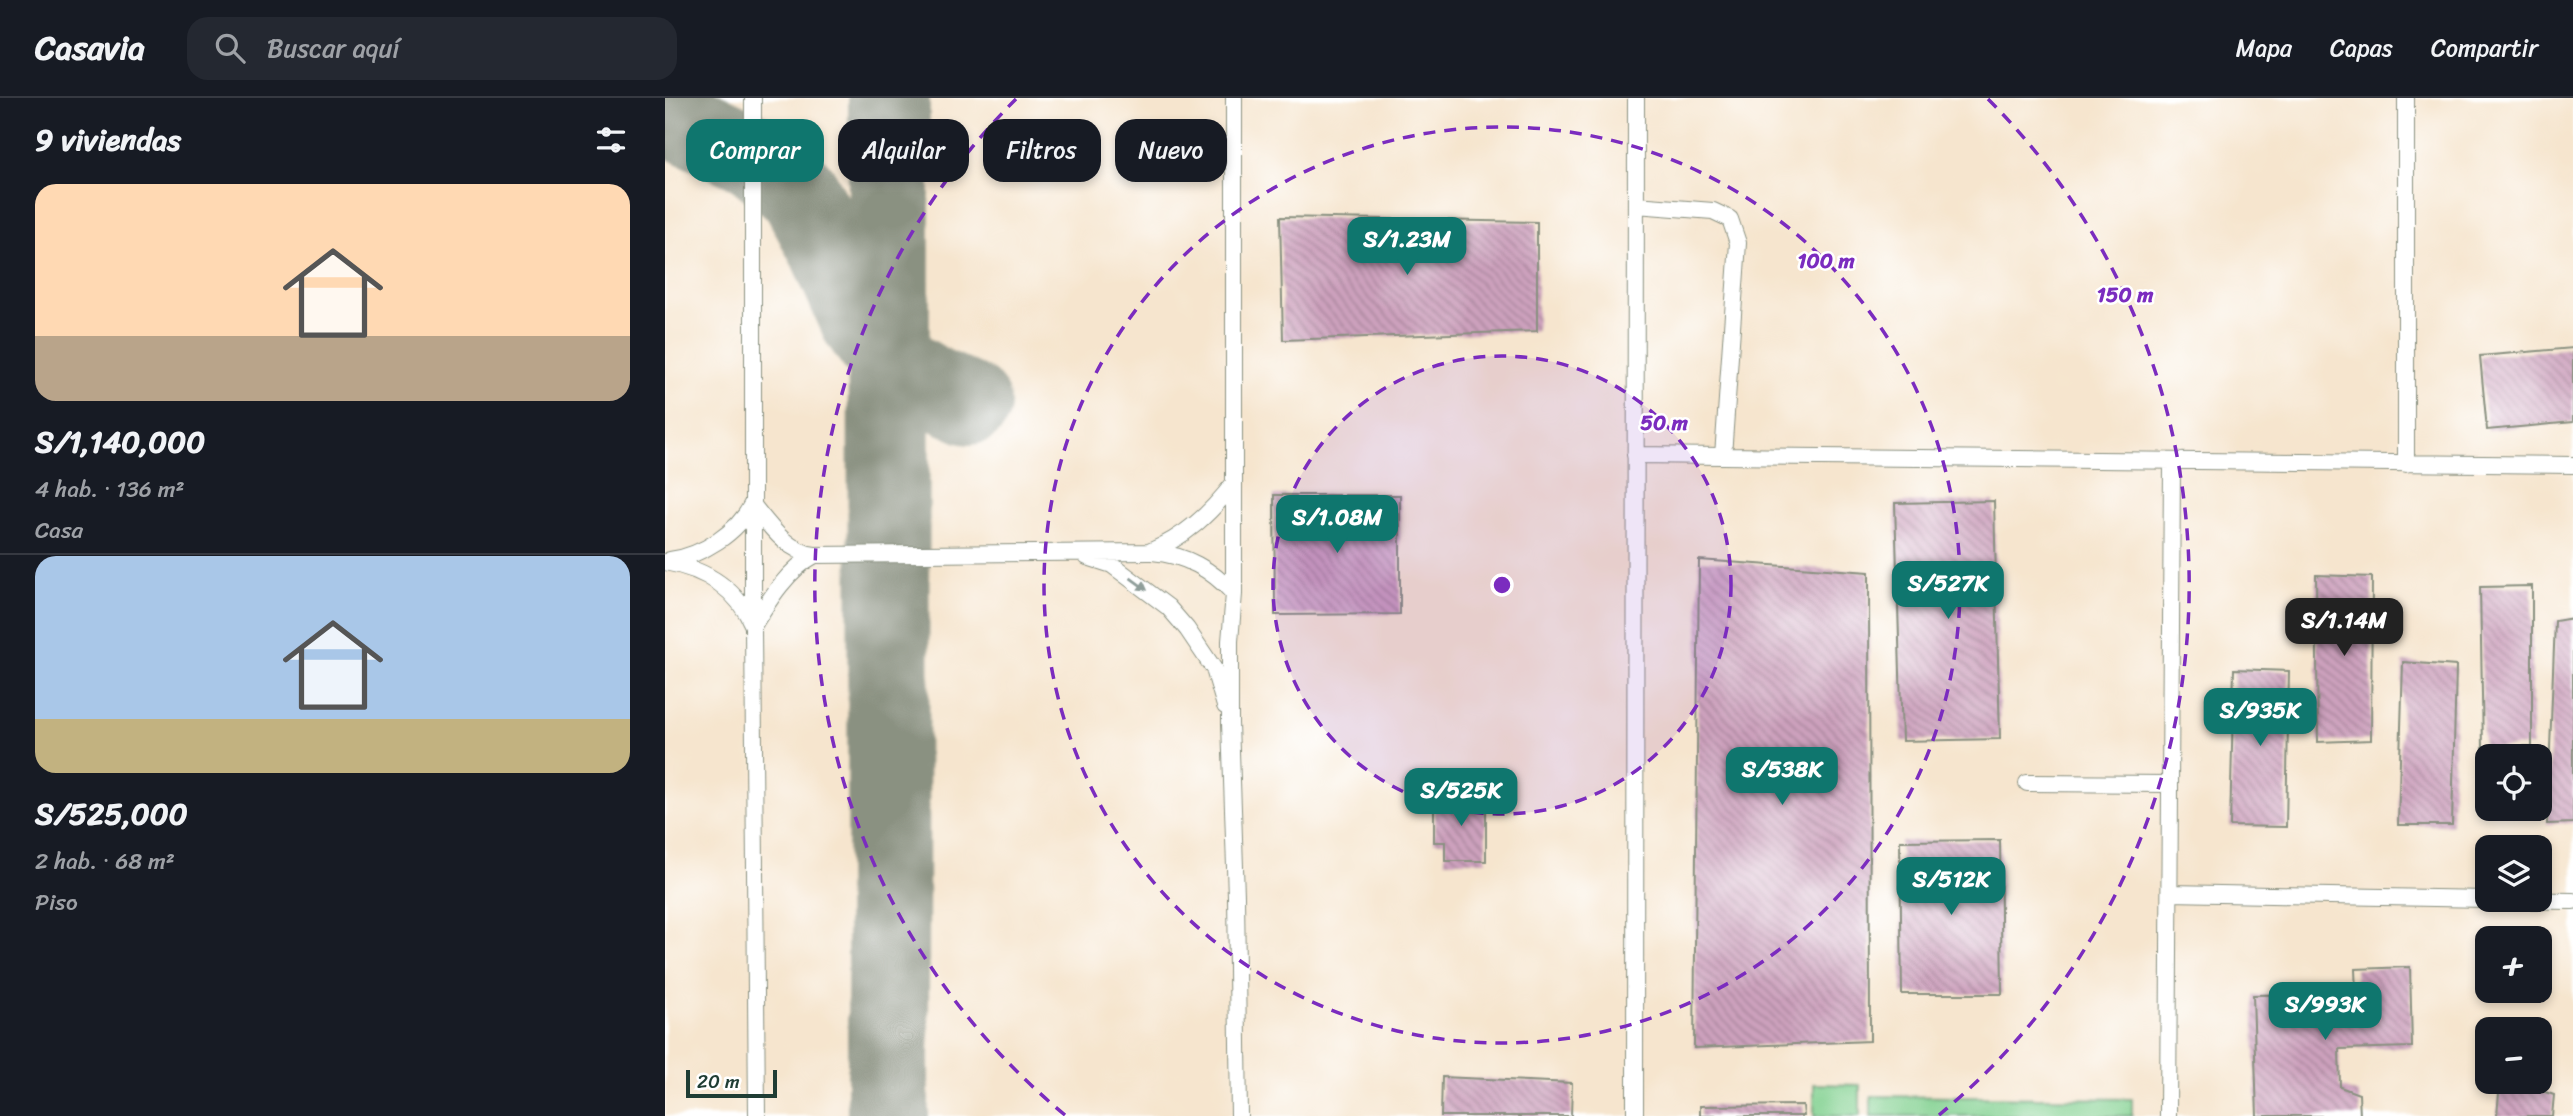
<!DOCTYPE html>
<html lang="es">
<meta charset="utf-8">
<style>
body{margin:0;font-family:Sriracha,sans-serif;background:#242831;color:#f1f3f6;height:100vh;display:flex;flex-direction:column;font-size:26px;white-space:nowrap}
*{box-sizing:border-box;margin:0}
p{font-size:23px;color:#9ea1a6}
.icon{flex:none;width:38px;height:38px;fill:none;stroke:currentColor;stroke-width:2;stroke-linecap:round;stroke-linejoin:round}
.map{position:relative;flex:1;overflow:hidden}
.side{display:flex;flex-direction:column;background:#171b24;width:665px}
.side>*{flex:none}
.banner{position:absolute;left:21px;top:21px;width:665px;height:63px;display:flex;gap:14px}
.fabs{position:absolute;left:1810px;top:646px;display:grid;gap:14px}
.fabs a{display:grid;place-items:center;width:77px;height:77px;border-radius:14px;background:#171b24;box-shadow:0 4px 10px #0003;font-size:35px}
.scale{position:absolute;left:21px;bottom:18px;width:91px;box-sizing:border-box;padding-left:7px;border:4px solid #1f3d34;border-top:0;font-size:19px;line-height:24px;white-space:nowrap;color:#1f3d34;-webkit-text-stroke:5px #fff;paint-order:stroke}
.price{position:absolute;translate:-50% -60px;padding:0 16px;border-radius:14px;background:#0f766e;color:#fff;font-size:23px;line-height:46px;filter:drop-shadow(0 2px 4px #0008)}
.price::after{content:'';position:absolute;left:50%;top:42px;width:21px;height:16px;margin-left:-10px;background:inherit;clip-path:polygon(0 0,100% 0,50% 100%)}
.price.on{background:#222;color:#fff}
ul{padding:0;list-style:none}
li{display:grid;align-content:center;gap:14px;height:371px;padding:0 35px}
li+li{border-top:2px solid #363941}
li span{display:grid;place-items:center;height:217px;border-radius:21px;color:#555}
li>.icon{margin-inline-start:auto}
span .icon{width:126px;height:126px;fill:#fffc;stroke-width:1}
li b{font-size:30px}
h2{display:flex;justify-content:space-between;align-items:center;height:84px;padding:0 35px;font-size:30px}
.tag{padding:0 24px;border-radius:21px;background:#171b24;box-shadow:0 4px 10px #0003;font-size:24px;line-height:63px}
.tag.on{background:#0f766e;color:#fff}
header{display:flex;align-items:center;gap:42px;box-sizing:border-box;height:98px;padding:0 35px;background:#171b24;border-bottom:2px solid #363941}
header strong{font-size:33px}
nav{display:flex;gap:38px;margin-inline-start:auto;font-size:24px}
.search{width:490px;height:63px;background:#242831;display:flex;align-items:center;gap:18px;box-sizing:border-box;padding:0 24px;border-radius:21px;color:#9ea1a6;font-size:26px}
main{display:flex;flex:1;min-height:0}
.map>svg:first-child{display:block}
.grass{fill:#81d08f;stroke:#508662;stroke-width:2}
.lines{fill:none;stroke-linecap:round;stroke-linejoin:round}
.taxiway{stroke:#8a9181;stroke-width:82}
.building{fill:url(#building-back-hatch)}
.service-casing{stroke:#8a9181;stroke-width:18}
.service{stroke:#fff;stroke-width:16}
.oneway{fill:#8f9e9a}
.ring{fill:none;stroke:#7b2cbf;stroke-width:3.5;stroke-dasharray:12 9}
.centre{fill:#7b2cbf;stroke:#fff;stroke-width:3.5}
.ring-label{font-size:21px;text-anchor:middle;font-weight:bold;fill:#7b2cbf;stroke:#fff;stroke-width:5;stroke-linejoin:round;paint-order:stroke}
</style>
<header>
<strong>Casavia</strong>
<div class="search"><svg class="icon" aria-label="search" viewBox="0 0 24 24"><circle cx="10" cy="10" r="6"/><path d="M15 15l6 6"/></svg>Buscar aquí</div>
<nav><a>Mapa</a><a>Capas</a><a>Compartir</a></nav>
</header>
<main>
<section class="side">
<h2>9 viviendas<svg class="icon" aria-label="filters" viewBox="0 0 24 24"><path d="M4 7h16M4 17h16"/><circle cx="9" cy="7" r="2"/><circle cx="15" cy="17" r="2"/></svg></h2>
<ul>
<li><span style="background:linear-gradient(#ffd9b3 70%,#b9a48a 0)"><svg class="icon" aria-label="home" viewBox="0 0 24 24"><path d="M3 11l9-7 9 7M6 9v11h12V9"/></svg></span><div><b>S/1,140,000</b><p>4 hab. · 136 m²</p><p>Casa</p></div></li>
<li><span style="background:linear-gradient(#a9c7e8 75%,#c2b280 0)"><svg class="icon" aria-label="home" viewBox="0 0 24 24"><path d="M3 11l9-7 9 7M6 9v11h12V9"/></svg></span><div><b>S/525,000</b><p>2 hab. · 68 m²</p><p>Piso</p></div></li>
</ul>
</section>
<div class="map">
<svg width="1908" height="1018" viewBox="0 0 1908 1018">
<defs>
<pattern id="building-back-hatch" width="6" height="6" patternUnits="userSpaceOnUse" patternTransform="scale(1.75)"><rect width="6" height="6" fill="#cda1bd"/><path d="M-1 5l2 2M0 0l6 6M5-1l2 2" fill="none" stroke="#a6849a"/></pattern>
</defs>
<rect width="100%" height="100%" fill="#fff"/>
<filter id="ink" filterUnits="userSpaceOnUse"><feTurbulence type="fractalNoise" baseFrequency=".0143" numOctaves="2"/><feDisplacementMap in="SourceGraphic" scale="14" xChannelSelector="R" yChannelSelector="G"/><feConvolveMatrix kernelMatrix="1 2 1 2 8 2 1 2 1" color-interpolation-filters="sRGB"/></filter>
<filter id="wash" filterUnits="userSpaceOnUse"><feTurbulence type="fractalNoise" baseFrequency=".00686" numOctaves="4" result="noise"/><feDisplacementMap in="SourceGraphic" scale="28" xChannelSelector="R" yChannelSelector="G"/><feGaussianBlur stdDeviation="1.57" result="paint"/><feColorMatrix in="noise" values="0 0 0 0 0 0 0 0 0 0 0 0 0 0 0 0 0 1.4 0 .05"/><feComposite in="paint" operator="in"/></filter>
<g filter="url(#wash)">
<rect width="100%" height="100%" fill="#f6e5ce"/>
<path class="grass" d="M1149,986L1195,987V1018H1149Z
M1206,998L1467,1001V1018H1206Z"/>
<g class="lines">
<path class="taxiway" d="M25,27L88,56L135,95L165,152L197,225L224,263L267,289L305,306
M223,1018L224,0"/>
</g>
<g id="blocks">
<path class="building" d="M615,119L872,124V233L618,242Z
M1908,250V324L1822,332L1815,258Z
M609,397H735V516L610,517Z
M1329,403L1335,641L1237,643L1230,405Z
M1034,462L1204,474L1205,943L1029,950Z
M1651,477L1707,479L1706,642L1653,644Z
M1867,488V648L1818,650L1815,489Z
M1908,520V725L1882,726L1890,523Z
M1738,564L1791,568L1787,727H1733Z
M1569,571L1624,573L1621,729L1565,728Z
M769,700H821V763H780V744H769Z
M1335,742L1337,896H1237L1235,743Z
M1745,869L1747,949L1674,951L1675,989L1694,996L1695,1018H1592L1588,897L1691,895L1690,871Z
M777,979L907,985L906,1018H776Z
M1835,984H1850L1889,997L1887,1018H1832Z
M1138,1007L1139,1018H1035V1008Z"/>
</g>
</g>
<g filter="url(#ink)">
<use href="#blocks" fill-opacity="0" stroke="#8a9181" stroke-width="2"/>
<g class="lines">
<defs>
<path id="service" d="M88,0V522
M1741,0V366
M971,107L1048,113L1065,121L1073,145L1058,358
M970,357L1908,367
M569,385V496L565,543V625L571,798L574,1018
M87,406C104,427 122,454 150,457L484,454C520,439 545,416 569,385V0
M487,454C521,457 546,471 569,496
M422,459L447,467L503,509L522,531L549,571L560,608
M5,462C36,458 73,435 87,406
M0,464C40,471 72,490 88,528L92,1018
M88,528C104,502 123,471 150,457
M1362,685L1505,686
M1505,795L1822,801
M1826,802L1908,803
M970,1018L971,0
M1503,1018L1507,364"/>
</defs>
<use href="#service" class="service-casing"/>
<use href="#service" class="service"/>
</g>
<defs><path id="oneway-solid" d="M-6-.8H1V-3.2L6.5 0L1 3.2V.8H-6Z" transform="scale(1.75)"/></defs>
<use class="oneway" href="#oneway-solid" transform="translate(474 486) rotate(36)"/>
</g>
<circle cx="837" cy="487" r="229" fill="#7b2cbf" fill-opacity=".12"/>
<g class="ring">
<circle cx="837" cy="487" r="229"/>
<circle cx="837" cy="487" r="458"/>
<path d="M400 1017A687 687 0 0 1 351 1M1323 1A687 687 0 0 1 1274 1017"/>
</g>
<circle cx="837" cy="487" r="10" class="centre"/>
<g class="ring-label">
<text x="1161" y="170">100 m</text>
<text x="1460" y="204">150 m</text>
<text x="999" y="332">50 m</text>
</g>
</svg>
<div class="fabs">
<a><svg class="icon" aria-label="locate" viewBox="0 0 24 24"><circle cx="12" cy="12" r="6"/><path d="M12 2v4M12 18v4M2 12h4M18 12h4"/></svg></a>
<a><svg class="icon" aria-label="layers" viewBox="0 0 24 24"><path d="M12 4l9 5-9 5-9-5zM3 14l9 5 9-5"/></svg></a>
<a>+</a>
<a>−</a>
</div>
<div class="scale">20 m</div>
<b class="price" style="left:742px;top:179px">S/1.23M</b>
<b class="price" style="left:672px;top:457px">S/1.08M</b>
<b class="price" style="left:1283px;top:523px">S/527K</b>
<b class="price on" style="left:1679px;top:560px">S/1.14M</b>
<b class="price" style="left:1595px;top:650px">S/935K</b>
<b class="price" style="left:1117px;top:709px">S/538K</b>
<b class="price" style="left:796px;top:730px">S/525K</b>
<b class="price" style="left:1286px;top:819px">S/512K</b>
<b class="price" style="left:1660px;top:944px">S/993K</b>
<div class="banner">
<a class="tag on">Comprar</a>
<a class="tag">Alquilar</a>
<a class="tag">Filtros</a>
<a class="tag">Nuevo</a>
</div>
</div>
</main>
